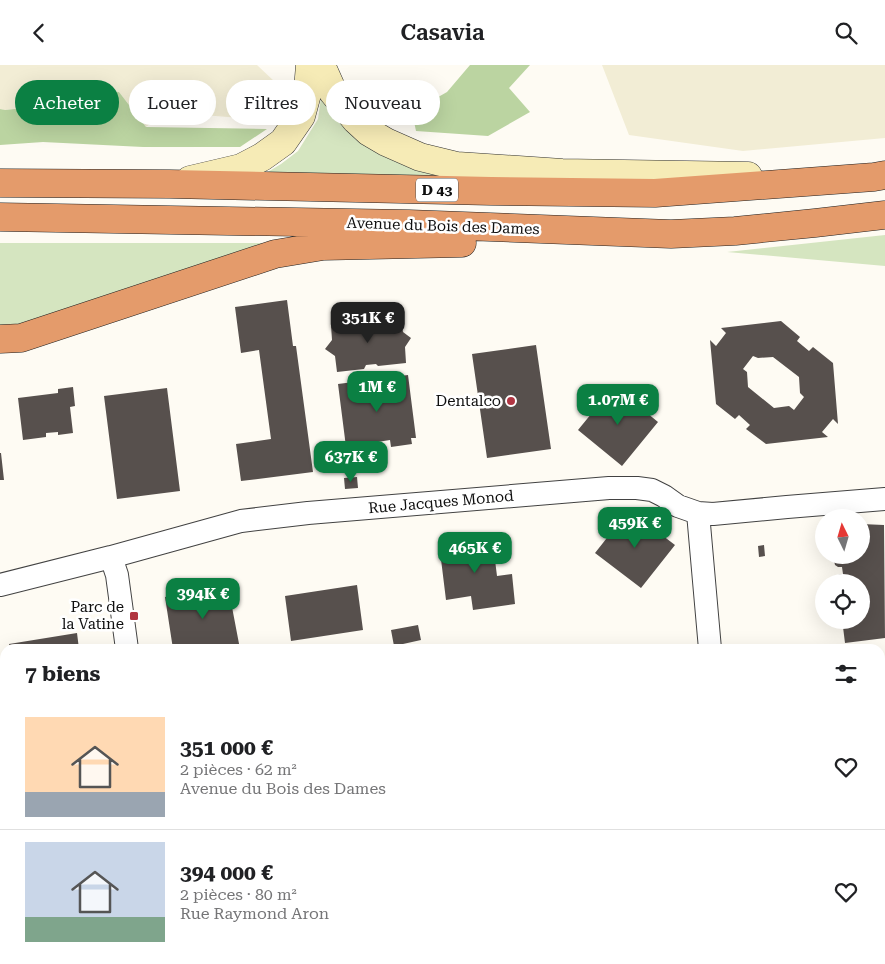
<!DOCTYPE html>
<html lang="fr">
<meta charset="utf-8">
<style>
body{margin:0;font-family:"Roboto Serif",serif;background:#f2f2f2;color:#202124;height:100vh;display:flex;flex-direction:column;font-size:19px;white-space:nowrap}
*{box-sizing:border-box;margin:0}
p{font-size:16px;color:#757577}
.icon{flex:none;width:28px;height:28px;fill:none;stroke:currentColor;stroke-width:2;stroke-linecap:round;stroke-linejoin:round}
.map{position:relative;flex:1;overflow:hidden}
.side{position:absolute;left:0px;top:579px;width:885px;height:321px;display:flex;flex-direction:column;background:#fff;border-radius:15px 15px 0 0;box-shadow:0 5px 20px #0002}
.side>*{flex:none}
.guide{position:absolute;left:15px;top:15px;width:500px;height:45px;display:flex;gap:10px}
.needle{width:32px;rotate:355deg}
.buttons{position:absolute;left:815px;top:444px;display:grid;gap:10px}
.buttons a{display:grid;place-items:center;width:55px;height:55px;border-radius:50%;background:#fff;box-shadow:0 5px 20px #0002;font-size:25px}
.price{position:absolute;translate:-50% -42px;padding:0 11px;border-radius:10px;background:#0b8043;color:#fff;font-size:16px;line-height:32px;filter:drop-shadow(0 1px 2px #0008)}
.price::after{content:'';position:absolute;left:50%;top:30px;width:15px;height:11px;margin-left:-8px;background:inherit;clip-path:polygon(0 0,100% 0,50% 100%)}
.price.active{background:#222;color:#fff}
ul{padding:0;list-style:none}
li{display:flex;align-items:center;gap:15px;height:125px;padding:0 25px}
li+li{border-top:1px solid #e0e0e0}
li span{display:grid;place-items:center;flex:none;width:140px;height:100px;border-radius:0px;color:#555}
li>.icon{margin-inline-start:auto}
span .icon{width:60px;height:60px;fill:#fffc;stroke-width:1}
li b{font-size:21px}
h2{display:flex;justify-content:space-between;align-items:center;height:60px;padding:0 25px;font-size:21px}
.tag{padding:0 18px;border-radius:22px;background:#fff;box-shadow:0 5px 20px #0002;font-size:18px;line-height:45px}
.tag.active{background:#0b8043;color:#fff}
header{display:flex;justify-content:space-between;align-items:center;height:65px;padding:0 25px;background:#fff;font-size:22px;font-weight:600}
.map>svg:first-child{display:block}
.farmland{fill:#f2edd5}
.green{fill:#d5e5c0}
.forest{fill:#bbd4a1}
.building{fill:#57504d;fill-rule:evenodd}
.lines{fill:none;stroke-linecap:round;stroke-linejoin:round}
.lane-casing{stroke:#424242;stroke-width:12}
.street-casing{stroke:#424242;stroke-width:24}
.secondary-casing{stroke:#313131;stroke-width:29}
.highway-casing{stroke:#202020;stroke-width:29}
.lane{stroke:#fff;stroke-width:11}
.street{stroke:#fff;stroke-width:22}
.secondary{stroke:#f6ebb6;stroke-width:28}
.highway{stroke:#e49b6b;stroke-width:28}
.poi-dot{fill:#b13643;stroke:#fff;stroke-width:2}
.labels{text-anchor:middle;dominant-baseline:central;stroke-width:5;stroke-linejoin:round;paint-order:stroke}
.shield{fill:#fff;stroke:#575757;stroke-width:1}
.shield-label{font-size:14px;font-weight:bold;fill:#0f0f0f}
.street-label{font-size:15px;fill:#0f0f0f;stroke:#fff}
.poi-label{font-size:15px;fill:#0f0f0f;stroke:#fff;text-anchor:end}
</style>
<header><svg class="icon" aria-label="back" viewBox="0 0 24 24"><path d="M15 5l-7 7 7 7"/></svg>Casavia<svg class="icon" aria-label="search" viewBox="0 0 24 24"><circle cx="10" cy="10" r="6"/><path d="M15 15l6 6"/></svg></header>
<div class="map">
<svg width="885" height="899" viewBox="0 0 885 899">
<rect width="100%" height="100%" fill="#fefbf3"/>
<path class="farmland" d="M0,0H257L275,17L281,31L267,55L203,50L174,39L146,62L119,27L76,22L52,40L4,45L0,44Z
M602,0H885V73L743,86L629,70Z"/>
<path class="green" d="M321,33L458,115L261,111L281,99L298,86L318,54Z
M885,170V201L727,187Z
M0,178H269L0,275Z"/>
<path class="forest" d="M470,0H530L509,23L530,47L488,71L416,66L412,47L447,27Z
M76,22L119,27L146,62L267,64L240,82H143L43,77L0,80V44L5,45L52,40Z"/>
<path class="building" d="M287,235L293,281H296L313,407L241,416L236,379L271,374L259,285L241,288L235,242Z
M400,251L403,267L411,273L405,282L406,298L378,301L376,299L366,300L364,304L337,307L335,291L325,284L332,275L331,260L357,256L360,259L371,257L373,254Z
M781,256L800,272L797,276L809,286L813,282L833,298L838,359L833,354L822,367L828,372L766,379L746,364L750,360L739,350L735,354L716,339L710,275L716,281L726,268L721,263ZM753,291L758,293L773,292L799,312L800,328L804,332L794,345L789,341L774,343L748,322L747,307L743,304Z
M536,280L551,384L487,393L472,289Z
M408,310L416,373H411L412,379L391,382L390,375L371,378L372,385L351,387L350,381L346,382L338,319Z
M614,321L658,357L622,401L578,365Z
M73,322L75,341L70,342L73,368L58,370V367L46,368V372L23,375L18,333L58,328V324Z
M167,323L180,426L117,434L104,331Z
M0,388H1L4,415H0Z
M357,412L358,423L345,424L344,413Z
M629,445L675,480L641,523L595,488Z
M861,459L884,460L885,573L845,578L843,562L845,561V555H861V518H840L838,510L843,509L842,502H838L835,500L833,491L836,490H861Z
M492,471L497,511L512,509L515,539L473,545L471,531L446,535L439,478Z
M764,480L765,491L759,492L758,481Z
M357,520L363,565L291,576L285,531Z
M228,521L240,584H173L165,532Z
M418,560L421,575L394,581L391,565Z
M77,568L79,584H10L9,579Z
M885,601V693H880V602Z
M880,738H881L883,754H885L884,789H880Z
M885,857V897L882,899H824L822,895H880V861Z
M382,895H439L440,899H383Z"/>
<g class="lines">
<defs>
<path id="lane" d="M617,899L620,896L632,895"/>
<path id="street" d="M698,448L710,584
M111,492L117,510L127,584
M0,520L111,492L241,456L308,448L609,423H637L652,425L664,431L678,441L698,448L713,449L787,442L885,434
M172,895V899
M736,895V899"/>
<path id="secondary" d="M321,0L333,27L356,55L369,67L386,77L420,92L457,101L562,108L748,111
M190,115L241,103L262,92L283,77L301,51L308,25L310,0"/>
<path id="highway" d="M0,118L170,119L491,126L655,128L874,112L885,110
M0,152L409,159L671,169L735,166L815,158L885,150
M0,274L21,273L275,189L323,181L462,178"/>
</defs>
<use href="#lane" class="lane-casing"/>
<use href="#street" class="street-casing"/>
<use href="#secondary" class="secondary-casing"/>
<use href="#highway" class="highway-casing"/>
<use href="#lane" class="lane"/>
<use href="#street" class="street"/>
<use href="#secondary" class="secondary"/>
<use href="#highway" class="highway"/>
</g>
<g class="poi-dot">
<circle cx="511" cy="336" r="5"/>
<rect x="129" y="546" width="10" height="10" rx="2.5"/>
</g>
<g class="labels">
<rect class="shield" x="416" y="113.5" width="42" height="23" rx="4"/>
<g class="shield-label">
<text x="437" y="125">D 43</text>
</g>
<g class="street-label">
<text transform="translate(443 161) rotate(2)">Avenue du Bois des Dames</text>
<text transform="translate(441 437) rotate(-5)">Rue Jacques Monod</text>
</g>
<g class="poi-label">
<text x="501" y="336">Dentalco</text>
<text x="124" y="542">Parc de<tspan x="124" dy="17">la Vatine</tspan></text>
</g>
</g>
</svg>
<div class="buttons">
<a><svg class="needle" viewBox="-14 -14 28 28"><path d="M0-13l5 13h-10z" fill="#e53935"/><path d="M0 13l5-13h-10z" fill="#757577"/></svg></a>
<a><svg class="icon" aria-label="locate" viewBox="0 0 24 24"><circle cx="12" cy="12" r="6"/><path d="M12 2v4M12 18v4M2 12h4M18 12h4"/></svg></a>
</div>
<b class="price active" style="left:368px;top:279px">351K €</b>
<b class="price" style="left:377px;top:348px">1M €</b>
<b class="price" style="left:618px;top:361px">1.07M €</b>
<b class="price" style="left:351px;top:418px">637K €</b>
<b class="price" style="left:635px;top:484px">459K €</b>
<b class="price" style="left:475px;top:509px">465K €</b>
<b class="price" style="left:203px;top:555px">394K €</b>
<div class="guide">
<a class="tag active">Acheter</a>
<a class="tag">Louer</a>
<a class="tag">Filtres</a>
<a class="tag">Nouveau</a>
</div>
<section class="side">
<h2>7 biens<svg class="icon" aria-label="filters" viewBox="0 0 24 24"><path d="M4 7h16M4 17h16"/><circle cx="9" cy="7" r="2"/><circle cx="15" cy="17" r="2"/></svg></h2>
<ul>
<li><span style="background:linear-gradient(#ffd9b3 75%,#9aa5b1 0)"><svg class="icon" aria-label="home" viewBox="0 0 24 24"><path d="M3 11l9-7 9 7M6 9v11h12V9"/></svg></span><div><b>351 000 €</b><p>2 pièces · 62 m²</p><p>Avenue du Bois des Dames</p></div><svg class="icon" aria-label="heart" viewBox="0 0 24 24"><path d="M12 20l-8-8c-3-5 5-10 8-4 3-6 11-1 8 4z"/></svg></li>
<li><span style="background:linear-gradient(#c9d6e8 75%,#7fa58c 0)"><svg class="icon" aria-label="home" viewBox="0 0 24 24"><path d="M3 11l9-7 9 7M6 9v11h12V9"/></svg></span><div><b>394 000 €</b><p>2 pièces · 80 m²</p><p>Rue Raymond Aron</p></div><svg class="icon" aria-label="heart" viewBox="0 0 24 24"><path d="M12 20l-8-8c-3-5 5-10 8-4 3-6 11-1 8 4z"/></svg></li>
</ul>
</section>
</div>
